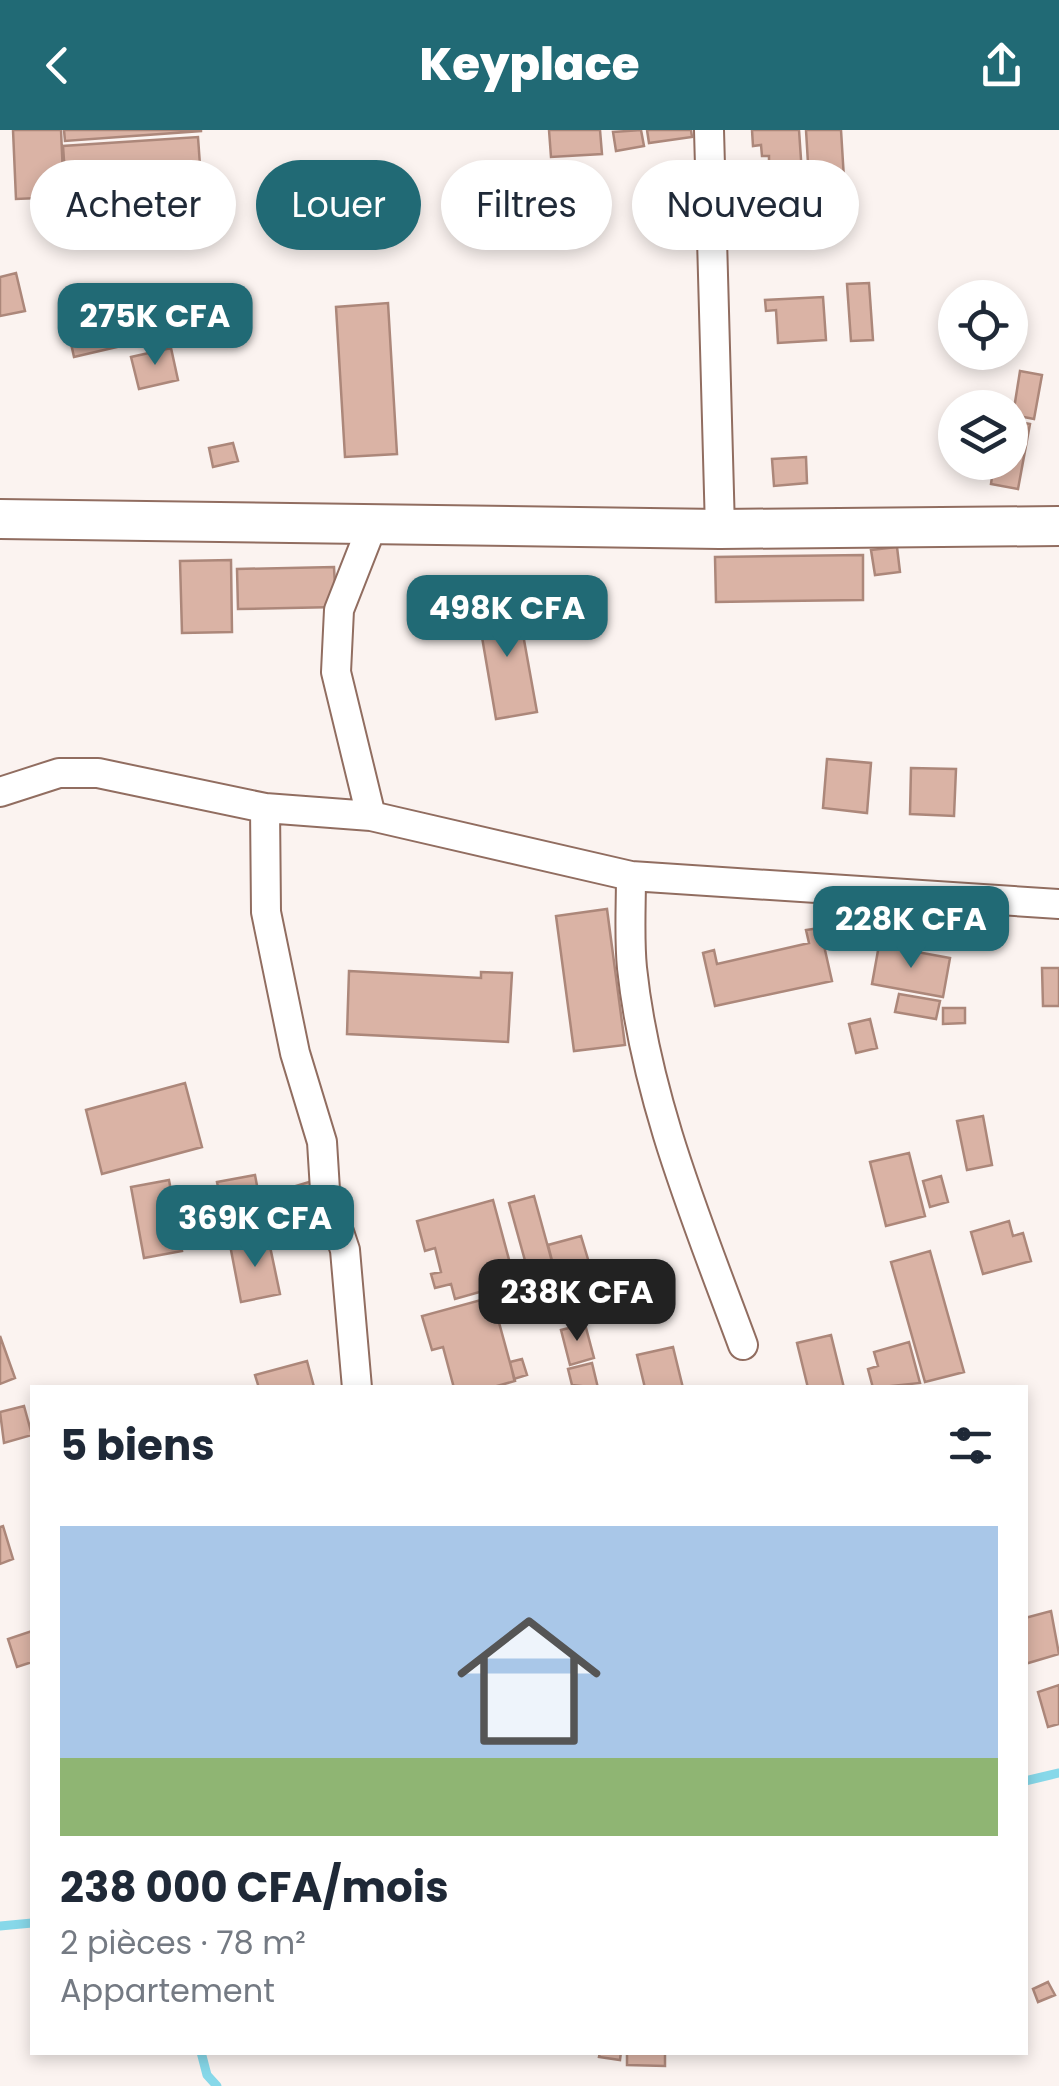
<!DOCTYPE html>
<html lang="fr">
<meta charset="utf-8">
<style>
body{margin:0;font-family:Poppins,sans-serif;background:#f2f2f3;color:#1f2937;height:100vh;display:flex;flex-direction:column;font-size:38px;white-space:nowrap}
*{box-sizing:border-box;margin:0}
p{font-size:32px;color:#747a83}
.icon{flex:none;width:55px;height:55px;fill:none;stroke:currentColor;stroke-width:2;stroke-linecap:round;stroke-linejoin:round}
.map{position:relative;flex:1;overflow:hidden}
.panel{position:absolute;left:30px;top:1255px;width:998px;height:670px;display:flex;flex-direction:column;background:#fff;border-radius:0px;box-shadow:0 5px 15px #0003}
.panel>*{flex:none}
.banner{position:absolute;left:30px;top:30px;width:1000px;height:90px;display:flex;gap:20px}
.controls{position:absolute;left:938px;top:150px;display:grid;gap:20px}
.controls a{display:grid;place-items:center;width:90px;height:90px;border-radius:50%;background:#fff;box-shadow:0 5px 15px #0003;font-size:50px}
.price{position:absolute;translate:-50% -85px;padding:0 22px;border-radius:20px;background:#216a75;color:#fff;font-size:32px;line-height:65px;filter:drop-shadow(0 2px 5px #0008)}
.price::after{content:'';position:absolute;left:50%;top:60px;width:30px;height:22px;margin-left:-15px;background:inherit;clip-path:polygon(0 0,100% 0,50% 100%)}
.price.active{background:#222;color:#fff}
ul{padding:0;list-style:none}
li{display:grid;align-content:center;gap:20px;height:530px;padding:0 30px}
li span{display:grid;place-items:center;height:310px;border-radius:0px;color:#555}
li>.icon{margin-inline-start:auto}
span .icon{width:180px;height:180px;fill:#fffc;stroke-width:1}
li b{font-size:42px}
h2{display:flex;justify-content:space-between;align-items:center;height:120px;padding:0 30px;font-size:42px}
.pill{padding:0 35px;border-radius:45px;background:#fff;box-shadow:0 5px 15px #0003;font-size:35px;line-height:90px}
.pill.active{background:#216a75;color:#fff}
header{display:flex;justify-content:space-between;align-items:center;height:130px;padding:0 30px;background:#216a75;color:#fff;font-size:45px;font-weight:800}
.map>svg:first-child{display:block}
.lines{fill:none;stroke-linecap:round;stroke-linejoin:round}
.stream{stroke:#87d8e9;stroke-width:9}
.building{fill:#dab3a5;stroke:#ac877a;stroke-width:2.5}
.street-casing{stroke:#916d60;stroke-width:32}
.secondary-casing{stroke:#916d60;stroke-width:42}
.street{stroke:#fff;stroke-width:28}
.secondary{stroke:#fff;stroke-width:38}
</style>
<header><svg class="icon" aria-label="back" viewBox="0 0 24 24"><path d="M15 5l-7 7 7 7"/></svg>Keyplace<svg class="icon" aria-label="share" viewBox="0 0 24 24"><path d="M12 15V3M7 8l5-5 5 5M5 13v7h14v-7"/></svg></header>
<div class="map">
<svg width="1059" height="1956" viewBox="0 0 1059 1956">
<rect width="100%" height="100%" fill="#fbf3f0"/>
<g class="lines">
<path class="stream" d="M1025,1651L1059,1643
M0,1796L32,1793
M201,1922L207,1945L217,1956"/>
</g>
<path class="building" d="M13,0H61L64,67L16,69Z
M64,0H201V1L65,11Z
M549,0H600L602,24L551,27Z
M641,0L644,16L616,21L613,2Z
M647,0H691L692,7L649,13Z
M752,0H799L805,88L761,91L759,59L771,58V50L762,51L761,34L769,33V26H762L761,15L753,16Z
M806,0H841L847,98L812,100Z
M198,7L202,64L67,74L63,16Z
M16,143L25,181L0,186V147Z
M869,153L873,210L851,211L847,154Z
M823,167L826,210L778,213L776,180L766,181L765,170Z
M388,173L397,324L345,327L336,177Z
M113,181L121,216L74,227L66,191Z
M171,218L178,250L139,259L131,227Z
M1020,241L1042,245L1034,289L1013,285Z
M1010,290L1030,294L1018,359L991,354L994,332H1010Z
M233,313L238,331L213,337L209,318Z
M806,327L807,353L774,356L772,329Z
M897,417L900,442L875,445L871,420Z
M863,425V470L716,472L715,427Z
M231,430L232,502L182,503L180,431Z
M334,437L336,477L238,479L237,439Z
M517,471L537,582L496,589L477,478Z
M827,629L871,633L867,683L823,678Z
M911,638L956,639L954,686L910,684Z
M607,779L625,915L574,921L556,786Z
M820,798L832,851L715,876L703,823L714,820L717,834L809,813L806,800Z
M879,815L950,828L943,867L872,854Z
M1042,838H1059V876H1043Z
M349,841L481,848V842L512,843L508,912L347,904Z
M899,864L940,871L936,889L895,882Z
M943,878H965V893L943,894Z
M870,889L877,918L856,923L849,894Z
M185,953L202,1017L102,1044L86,980Z
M983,986L992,1035L967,1040L957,991Z
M909,1023L925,1086L886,1096L870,1032Z
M255,1045L266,1103L229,1111L217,1052Z
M941,1046L948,1072L930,1077L923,1051Z
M169,1050L182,1121L144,1128L131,1057Z
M312,1051L324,1096L301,1102L289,1058Z
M534,1066L554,1139L529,1145L509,1073Z
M493,1070L515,1152L455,1169L451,1154L435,1158L431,1144L441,1142L435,1118L425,1121L417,1091Z
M1009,1091L1013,1106L1023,1103L1031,1131L983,1144L971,1102Z
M581,1106L590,1136L556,1146L548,1115Z
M268,1107L280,1164L241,1172L230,1115Z
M930,1121L964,1242L925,1252L891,1132Z
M606,1142L615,1173L566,1186L558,1155Z
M492,1167L515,1251L490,1258H454L443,1217L432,1220L422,1186Z
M509,1167L514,1186L498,1190L493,1171Z
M585,1194L594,1228L570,1235L561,1200Z
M831,1205L844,1258H808L797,1213Z
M0,1206L15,1248L0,1254Z
M909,1212L920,1253L873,1258L868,1239L878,1236L874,1222Z
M673,1217L683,1258H645L637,1225Z
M522,1229L527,1245L514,1249L510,1232Z
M307,1231L314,1257L259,1258L255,1245Z
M592,1233L598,1258L572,1255L568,1239Z
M24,1276L32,1305L4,1313L0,1282Z
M3,1396L13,1429L0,1434V1397Z
M1051,1481L1059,1524L1025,1534V1488Z
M32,1501V1532L17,1537L8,1509Z
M1059,1555V1594L1048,1597L1038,1562Z
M1048,1852L1055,1865L1038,1872L1033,1859Z
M600,1922H621L620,1930L599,1927Z
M627,1922H665V1936L627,1935Z"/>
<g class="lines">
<defs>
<path id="street" d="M709,0L720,399
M0,662L59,643H98L265,678L371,686L631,746L1059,774
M265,678L266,782L295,923L322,1012L325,1060L345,1120L357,1258
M371,686L336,542L339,480L372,396
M631,746C631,776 629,808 632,838C646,970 698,1093 743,1215"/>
<path id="secondary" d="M0,389L720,399L1059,396"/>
</defs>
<use href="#street" class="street-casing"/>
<use href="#secondary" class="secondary-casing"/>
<use href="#street" class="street"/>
<use href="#secondary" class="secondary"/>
</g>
</svg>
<div class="controls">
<a><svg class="icon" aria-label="locate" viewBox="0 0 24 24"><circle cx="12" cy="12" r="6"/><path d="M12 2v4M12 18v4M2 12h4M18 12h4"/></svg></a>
<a><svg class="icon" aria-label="layers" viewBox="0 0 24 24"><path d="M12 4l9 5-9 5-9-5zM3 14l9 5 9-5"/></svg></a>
</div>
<b class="price" style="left:155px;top:238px">275K CFA</b>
<b class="price" style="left:507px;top:530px">498K CFA</b>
<b class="price" style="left:911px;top:841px">228K CFA</b>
<b class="price" style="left:255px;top:1140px">369K CFA</b>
<b class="price active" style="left:577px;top:1214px">238K CFA</b>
<div class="banner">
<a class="pill">Acheter</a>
<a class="pill active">Louer</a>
<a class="pill">Filtres</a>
<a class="pill">Nouveau</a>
</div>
<section class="panel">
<h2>5 biens<svg class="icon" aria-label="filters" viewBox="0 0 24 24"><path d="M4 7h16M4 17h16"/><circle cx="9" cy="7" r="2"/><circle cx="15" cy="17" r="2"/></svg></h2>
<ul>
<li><span style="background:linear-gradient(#a9c7e8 75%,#8fb573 0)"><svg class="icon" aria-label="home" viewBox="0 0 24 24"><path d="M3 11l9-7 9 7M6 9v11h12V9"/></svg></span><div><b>238 000 CFA/mois</b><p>2 pièces · 78 m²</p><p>Appartement</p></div></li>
</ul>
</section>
</div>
